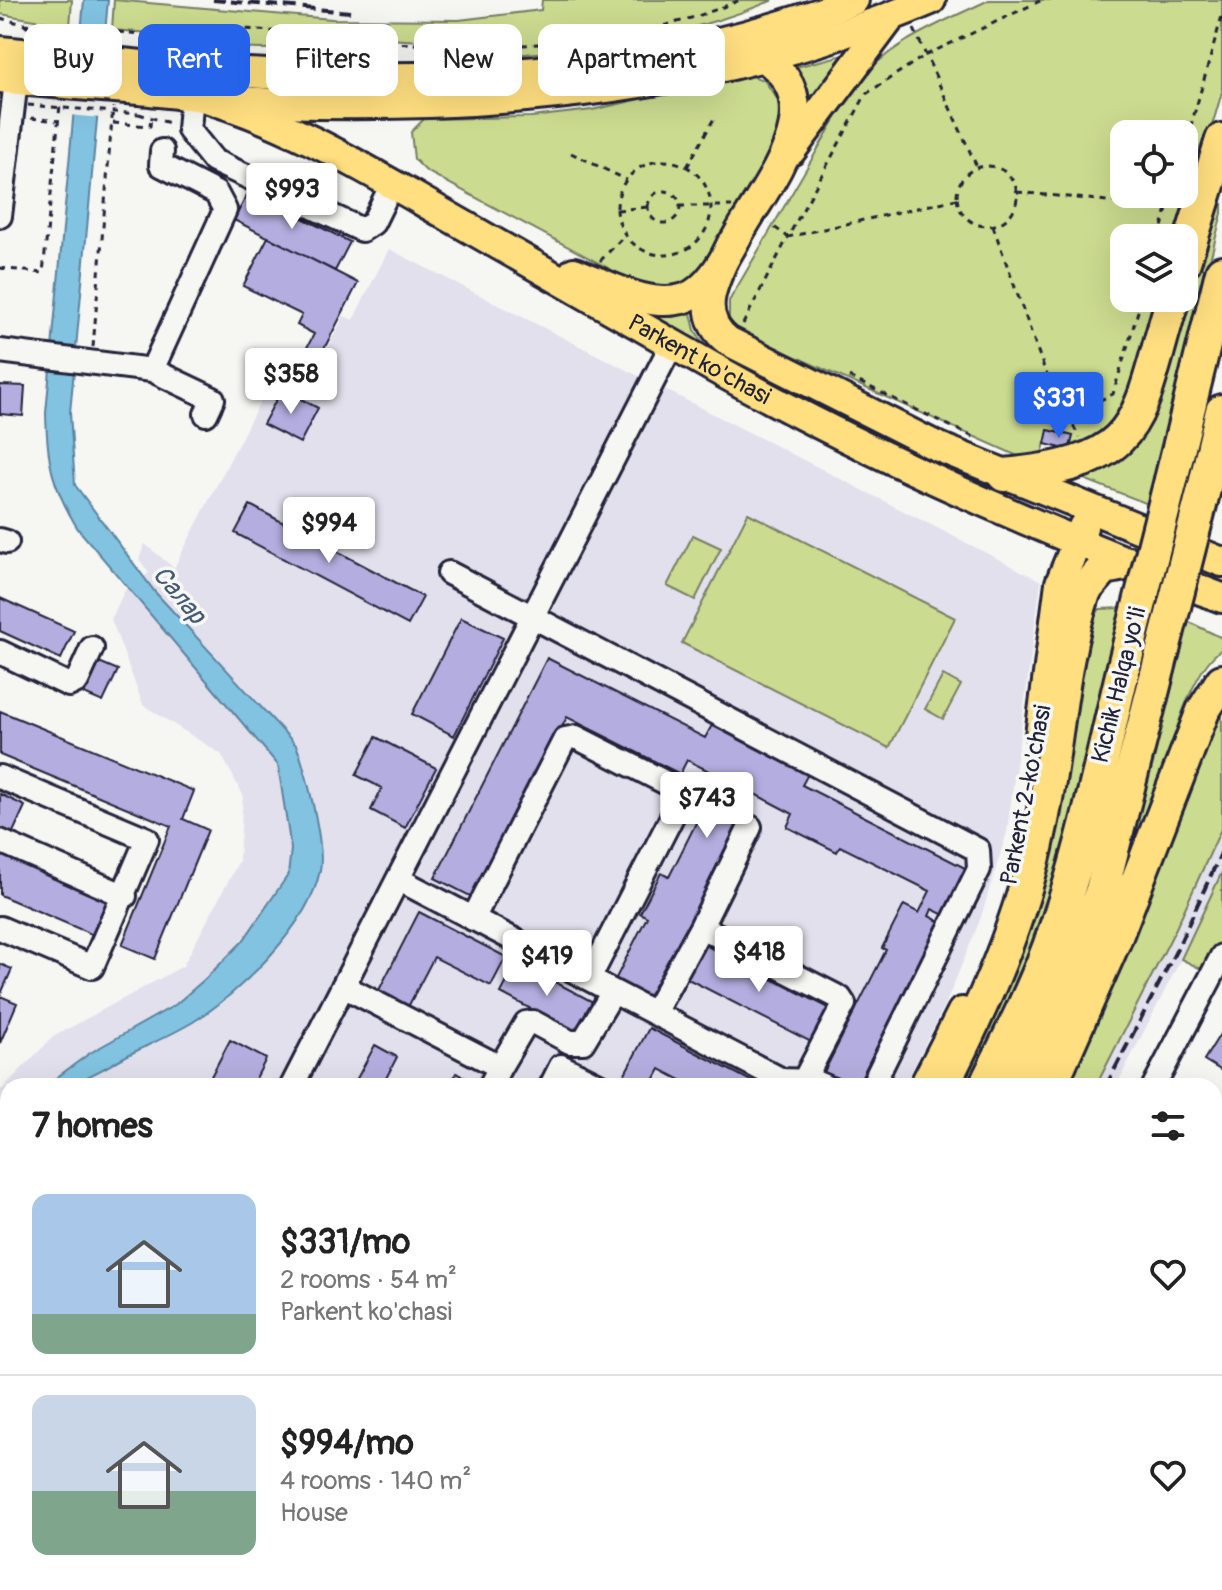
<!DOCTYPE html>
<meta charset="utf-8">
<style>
body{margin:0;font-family:Pangolin,sans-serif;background:#f2f2f2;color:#222;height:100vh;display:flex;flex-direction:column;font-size:30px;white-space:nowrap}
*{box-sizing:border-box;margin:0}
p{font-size:26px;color:#767676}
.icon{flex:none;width:44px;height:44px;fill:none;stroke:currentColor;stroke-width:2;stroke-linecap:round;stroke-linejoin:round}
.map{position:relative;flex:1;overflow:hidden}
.details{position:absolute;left:0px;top:1078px;width:1222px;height:512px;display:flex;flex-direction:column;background:#fff;border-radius:24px 24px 0 0;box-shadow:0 8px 32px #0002}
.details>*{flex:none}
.guide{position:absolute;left:24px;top:24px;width:800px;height:72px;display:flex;gap:16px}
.tools{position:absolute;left:1110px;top:120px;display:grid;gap:16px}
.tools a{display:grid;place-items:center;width:88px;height:88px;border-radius:16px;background:#fff;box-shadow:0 8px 32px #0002;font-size:40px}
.price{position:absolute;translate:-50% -68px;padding:0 18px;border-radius:8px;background:#fff;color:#222;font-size:26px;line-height:52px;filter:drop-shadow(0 2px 4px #0008)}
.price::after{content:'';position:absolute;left:50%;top:48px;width:24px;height:18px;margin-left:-12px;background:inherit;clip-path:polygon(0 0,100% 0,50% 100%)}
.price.on{background:#2563eb;color:#fff}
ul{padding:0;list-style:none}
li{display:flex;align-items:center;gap:24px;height:200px;padding:0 32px}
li+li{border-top:2px solid #e0e0e0}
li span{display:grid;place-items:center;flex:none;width:224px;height:160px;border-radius:16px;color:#555}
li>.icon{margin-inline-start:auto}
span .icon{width:96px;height:96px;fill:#fffc;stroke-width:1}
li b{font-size:34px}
h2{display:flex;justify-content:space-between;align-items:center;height:96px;padding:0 32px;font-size:34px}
.pill{padding:0 28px;border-radius:16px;background:#fff;box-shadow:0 8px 32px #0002;font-size:28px;line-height:72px}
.pill.on{background:#2563eb;color:#fff}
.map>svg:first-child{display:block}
.built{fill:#e2e0ec}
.green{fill:#cbdb8f;stroke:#767e65;stroke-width:2;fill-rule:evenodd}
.water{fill:#82c3e2;stroke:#5c839f;stroke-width:2}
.pier{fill:#f6f6f2}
.building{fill:#b3aedf;stroke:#22223b;stroke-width:2}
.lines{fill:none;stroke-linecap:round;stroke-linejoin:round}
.minor-casing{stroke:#22223b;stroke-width:28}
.major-casing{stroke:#22223b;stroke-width:34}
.highway-casing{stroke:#22223b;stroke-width:38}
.path{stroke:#22223b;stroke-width:3;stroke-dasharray:6 6;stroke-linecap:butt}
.minor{stroke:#f6f6f2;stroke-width:22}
.major{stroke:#ffdf80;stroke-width:28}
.highway{stroke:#ffdf80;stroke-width:32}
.rail{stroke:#22223b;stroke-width:4;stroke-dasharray:12 6;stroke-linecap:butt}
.major-bridge-casing{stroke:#22223b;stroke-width:34;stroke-linecap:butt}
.highway-bridge-casing{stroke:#22223b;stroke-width:38;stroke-linecap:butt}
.path-bridge{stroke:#22223b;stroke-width:3;stroke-dasharray:6 6;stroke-linecap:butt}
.major-bridge{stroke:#ffdf80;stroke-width:28}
.highway-bridge{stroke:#ffdf80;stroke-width:32}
.labels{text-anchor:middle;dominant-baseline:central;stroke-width:7;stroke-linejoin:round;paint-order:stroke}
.street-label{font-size:24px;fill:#22223b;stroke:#f6f6f2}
.water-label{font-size:26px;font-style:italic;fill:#445a75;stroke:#f6f6f2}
</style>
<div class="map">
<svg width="1222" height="1590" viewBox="0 0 1222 1590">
<rect width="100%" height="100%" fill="#f6f6f2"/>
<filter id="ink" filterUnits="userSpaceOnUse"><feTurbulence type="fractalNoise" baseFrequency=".0125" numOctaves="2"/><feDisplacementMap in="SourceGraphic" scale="16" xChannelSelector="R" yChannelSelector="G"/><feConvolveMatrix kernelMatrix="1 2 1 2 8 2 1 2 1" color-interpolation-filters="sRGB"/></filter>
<g filter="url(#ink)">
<path class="built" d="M389,249L1041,581L1007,832L980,920L946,1003L904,1086H620L556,1054L539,1086H8V1278L0,1273V1091L53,1037L183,966L239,861L243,795L221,754L143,705L111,619L125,590L149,573L139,559L145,544L174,568L279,365L311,380L344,316L353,320Z
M1222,827V872L1181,959L1116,1086H1096L1176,928Z
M279,1582H385L402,1590H276Z"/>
<path class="green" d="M0,0H72L70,26L0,14Z
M114,0L332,19L459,20L541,10L542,0H773C684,39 554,58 457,55L458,43L332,36L331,47L261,49L171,46L178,35L112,30Z
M989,0H1222V92L1179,238H1124V298H1161L1119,431L1070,449L1073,436L1049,430L1040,460L1029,461L738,331L729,319V301L854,87C889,42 939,24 989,0ZM1124,134H1184V194H1124Z
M843,55L809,112L792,68Z
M748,75L764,80L780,103L782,112L776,144L699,273C677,291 662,288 636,283L426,171L414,159L411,132L424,119L531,117L592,110Z
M1222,182V213L1148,504L1076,476L1121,458L1136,442Z
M690,310L695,330L706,348L649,314L673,317Z
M748,513L955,618L889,748L682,643Z
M693,535L721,548L695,600L667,586Z
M1121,608L1051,906L996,1033L968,1086H956L1085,629L1100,609Z
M1187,621L1222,638V649C1182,675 1160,793 1143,840C1130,877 1111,912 1094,948Z
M943,675L961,685L943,719L925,709Z
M1222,701V827L1176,928L1096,1086H1067L1126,955Z
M1222,872V943L1207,972L1181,959Z"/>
<path class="water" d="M84,0H108L70,413L75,485L155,592L296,745C306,769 325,846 320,870C310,924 239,994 193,1022C173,1034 150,1044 128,1055C98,1071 79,1086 45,1086L90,1053L175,1005L205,979L243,941L288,875L291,849L278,765L78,529C52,486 47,463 46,413Z
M0,1313L8,1331V1448L0,1397Z"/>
<path class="pier" d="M77,30L109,33L101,118L69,115Z"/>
<path class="building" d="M249,191L350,242L335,271L234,220Z
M268,237L358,283L310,376L296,369L314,334L297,325L302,315L243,286Z
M0,385L25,386L23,416L0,414Z
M282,389L318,408L300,443L263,424Z
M1048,430L1073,436L1069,450L1045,444Z
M250,505L423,597L408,625L235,533Z
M0,598L74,631L61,659L0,631Z
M461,618L503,638L454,736L412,714Z
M547,658L705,738L712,725L808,774L802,785L971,871L948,917L932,909L929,916L944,924L921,970L917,968L857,1086L824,1072L886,950L882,948L904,905L919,913L930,891L840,846L837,852L787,827L793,814L753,793L742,815L747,817L653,1002L614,982L647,917L640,913L661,873L669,877L708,799L714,802L725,779L687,760L680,774L567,717L474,898L435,878Z
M99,662L118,670L103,702L84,694Z
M0,711L194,791L183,819L208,830L155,959L122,945L171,826L0,755Z
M376,737L436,768L405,828L371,810L382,788L356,775Z
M0,794L25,806L10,839L0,835Z
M0,854L113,903L98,937L0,895Z
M419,912L506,957L491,986L434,957L408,1007L378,992Z
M703,944L833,1010L815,1044L686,978Z
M517,962L593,1002L576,1033L501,993Z
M0,964L12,969L0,996L17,1003L0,1043Z
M649,1028L755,1083L754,1086H692L660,1069L651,1086L620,1083Z
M1220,1034L1222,1036V1071L1204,1060Z
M230,1040L266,1059L252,1086H206Z
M375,1045L397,1057L382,1086H353Z
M456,1073L468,1079L464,1086H449Z
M1214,1265L1222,1269V1295L1214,1291Z
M1214,1297L1222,1300V1322L1217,1333Z
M1222,1419V1450L1214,1447Z
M1214,1453L1222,1456V1470L1214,1468Z
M1215,1494L1222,1496V1526L1214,1523Z
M53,1582H138L144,1590H57Z
M196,1582H229L245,1589L214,1590Z
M924,1582H947L949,1583L946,1590H920Z
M1074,1582H1105L1101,1590Z
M1157,1582H1180L1198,1590H1164L1155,1586Z"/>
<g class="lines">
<defs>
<path id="minor" d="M192,94L189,130L214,161L362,230L373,223L392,184
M0,216L16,80
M0,351L152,370L225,210L216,193L161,165L162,151
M152,370L213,399L206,414
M0,540L7,542
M449,573L978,850L979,869L872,1086
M0,652L69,685L77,681L92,648
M0,777L147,839L92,967L0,928
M0,841L125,896
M398,879L782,1080L812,1081L824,1086
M473,919L565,739L576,737L680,790L682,797L589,979
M701,927L750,827
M343,986L500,1067L526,1023L533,1022L570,1042H583L613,992
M654,1013L701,927L840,998L844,1004L803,1082
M292,1086L672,344
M490,1086L500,1067
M551,1086L561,1066L601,1086
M1154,1086L1222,956
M1214,1134L1222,1139
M1214,1255L1222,1259
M0,1328L8,1332
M1214,1388L1222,1371
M49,1582V1590
M160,1582L177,1590
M440,1582L455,1590
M562,1586L572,1590
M270,1590L275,1582
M895,1590L900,1582
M1120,1590L1124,1582"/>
<g id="major">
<path d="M0,51L32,54"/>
<path d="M142,65C380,87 629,88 854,0"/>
<path d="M0,78L29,81"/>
<path d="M139,90C185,94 232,102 278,103C501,110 725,89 931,0"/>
<path id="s1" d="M192,94C284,119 366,169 448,216C537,267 626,318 716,369C878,460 1047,533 1222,598"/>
<path d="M791,151L888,21"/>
<path d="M731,245C716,277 693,314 728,341L934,445L1222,562"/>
<path d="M574,272C606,284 650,310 685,298C713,288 730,247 745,223C777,170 835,95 753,51"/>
<path d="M1040,735L1060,583L1083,527"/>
<path d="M924,1086L962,1012"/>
</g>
<path id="highway" d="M1184,262L1222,140
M1004,475C1148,462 1135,421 1173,298
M1171,480L1222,272
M1204,489L1222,411
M942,1086C984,1004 1021,922 1040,830C1057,755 1060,661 1085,590L1104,568L1129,563
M985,1086C1008,1040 1031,995 1049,947C1086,847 1105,740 1131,638
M1021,1086L1079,955L1102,890L1164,646
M1050,1086L1115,939L1203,711L1222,681
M633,1590L639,1582
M712,1590L717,1582
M755,1590L759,1582"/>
</defs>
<use href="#minor" class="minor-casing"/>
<use href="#major" class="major-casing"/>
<use href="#highway" class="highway-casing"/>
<path class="path" d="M0,18L23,24L33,32
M23,24L65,28L64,38
M914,29L977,167
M145,43H161L162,36C184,34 206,29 228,29C273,28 318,39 362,41C488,50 622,51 740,0
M117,44L118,32L162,36
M139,114L173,124
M31,118L59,121
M113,123L150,126L151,115
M1184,150L1222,16
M571,153L627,180
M617 208a47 47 0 1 1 94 0a47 47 0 1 1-94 0Z
M957 196a30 30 0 1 1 60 0a30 30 0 1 1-60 0Z
M687,167L716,115
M648 207a16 16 0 1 1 32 0a16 16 0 1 1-32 0Z
M1017,192L1168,207
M957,199L788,237L866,94L924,56L1042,0
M679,206H732
M617,210L648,207
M993,226L1045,371L1079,437
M1159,238L1171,194
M600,261L625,235
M0,268L43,273L60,105
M743,324L788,237L770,224
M93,347L113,107
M849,377L975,438
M1067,416L1113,394L1142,298"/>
<use href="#minor" class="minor"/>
<use href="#major" class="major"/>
<use href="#highway" class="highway"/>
<path class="rail" d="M213,0L350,12
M1106,1086L1177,949L1222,851
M830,1590L834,1582
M856,1590L859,1582
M870,1590L874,1582"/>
<defs>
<path id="major-bridge" d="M32,54L142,65
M29,81L139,90"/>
<path id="highway-bridge" d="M1131,638L1171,480
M1164,646L1204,489"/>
</defs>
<use href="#major-bridge" class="major-bridge-casing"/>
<use href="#highway-bridge" class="highway-bridge-casing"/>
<path class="path-bridge" d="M28,105L139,114"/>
<use href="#major-bridge" class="major-bridge"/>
<use href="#highway-bridge" class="highway-bridge"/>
</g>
</g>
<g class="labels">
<g class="street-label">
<text stroke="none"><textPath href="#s1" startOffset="574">Parkent ko'chasi</textPath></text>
<text transform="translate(1119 685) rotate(-76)">Kichik Halqa yo'li</text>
<text transform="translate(1026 795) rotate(-79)">Parkent 2-ko'chasi</text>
</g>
<g class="water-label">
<text transform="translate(179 595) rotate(50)">Салар</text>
</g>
</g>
</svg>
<div class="tools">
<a><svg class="icon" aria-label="locate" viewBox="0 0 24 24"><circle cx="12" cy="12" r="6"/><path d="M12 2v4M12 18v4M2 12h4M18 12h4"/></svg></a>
<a><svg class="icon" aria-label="layers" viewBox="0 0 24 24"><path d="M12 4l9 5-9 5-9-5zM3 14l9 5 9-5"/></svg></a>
</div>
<b class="price" style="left:292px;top:231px">$993</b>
<b class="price" style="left:291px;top:416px">$358</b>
<b class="price on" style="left:1059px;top:440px">$331</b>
<b class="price" style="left:329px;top:565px">$994</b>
<b class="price" style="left:707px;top:840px">$743</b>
<b class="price" style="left:759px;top:994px">$418</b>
<b class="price" style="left:547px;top:998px">$419</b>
<div class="guide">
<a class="pill">Buy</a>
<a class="pill on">Rent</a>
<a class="pill">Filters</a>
<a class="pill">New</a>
<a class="pill">Apartment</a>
</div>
<section class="details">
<h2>7 homes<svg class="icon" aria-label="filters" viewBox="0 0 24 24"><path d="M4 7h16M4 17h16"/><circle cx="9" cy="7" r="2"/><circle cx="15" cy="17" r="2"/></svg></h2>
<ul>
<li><span style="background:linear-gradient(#a9c7e8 75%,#7fa58c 0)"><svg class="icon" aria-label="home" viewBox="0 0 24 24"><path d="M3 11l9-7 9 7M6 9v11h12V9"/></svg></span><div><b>$331/mo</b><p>2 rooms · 54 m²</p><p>Parkent ko'chasi</p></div><svg class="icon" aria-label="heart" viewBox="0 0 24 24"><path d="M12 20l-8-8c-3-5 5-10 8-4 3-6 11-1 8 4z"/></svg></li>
<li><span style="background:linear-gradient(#c9d6e8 60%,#7fa58c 0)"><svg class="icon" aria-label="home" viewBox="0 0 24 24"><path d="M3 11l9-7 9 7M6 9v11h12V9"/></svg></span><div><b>$994/mo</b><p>4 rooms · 140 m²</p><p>House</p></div><svg class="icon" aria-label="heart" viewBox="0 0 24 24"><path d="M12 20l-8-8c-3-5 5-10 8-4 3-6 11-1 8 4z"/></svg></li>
</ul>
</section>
</div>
